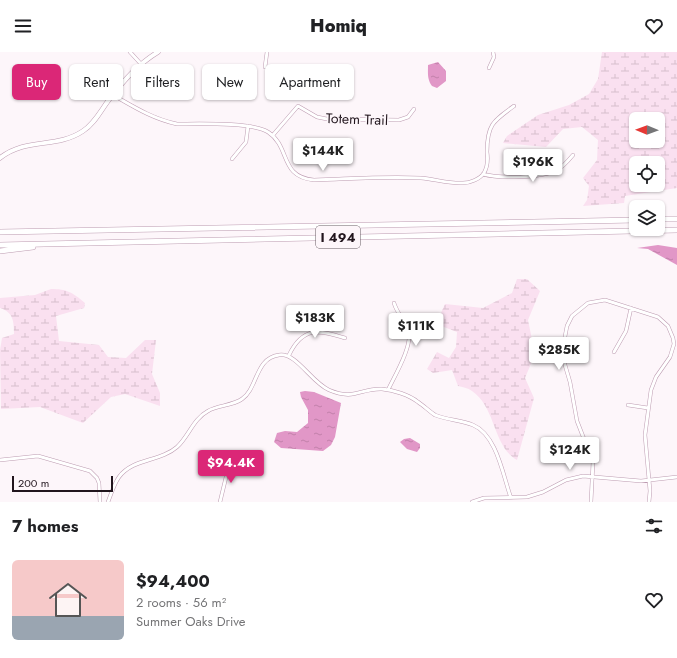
<!DOCTYPE html>
<meta charset="utf-8">
<style>
body{margin:0;font-family:Jost,sans-serif;background:#f2f2f2;color:#202124;height:100vh;display:flex;flex-direction:column;font-size:15px;white-space:nowrap}
*{box-sizing:border-box;margin:0}
p{font-size:13px;color:#757577}
.icon{flex:none;width:22px;height:22px;fill:none;stroke:currentColor;stroke-width:2;stroke-linecap:round;stroke-linejoin:round}
.map{position:relative;height:450px;overflow:hidden}
.sheet{display:flex;flex-direction:column;background:#fff;flex:1}
.sheet>*{flex:none}
.banner{position:absolute;left:12px;top:12px;width:400px;height:36px;display:flex;gap:8px}
.needle{width:26px;rotate:271deg}
.controls{position:absolute;left:629px;top:60px;display:grid;gap:8px}
.controls a{display:grid;place-items:center;width:36px;height:36px;border-radius:6px;background:#fff;box-shadow:0 1px 3px #0004;font-size:20px}
.scale{position:absolute;left:12px;bottom:10px;width:101px;box-sizing:border-box;padding-left:4px;border:2px solid #21151d;border-top:0;font-size:11px;line-height:14px;white-space:nowrap;color:#21151d;-webkit-text-stroke:3px #fdf6fa;paint-order:stroke}
.price{position:absolute;translate:-50% -34px;padding:0 9px;border-radius:4px;background:#fff;color:#222;font-size:13px;line-height:26px;filter:drop-shadow(0 1px 2px #0008)}
.price::after{content:'';position:absolute;left:50%;top:24px;width:12px;height:9px;margin-left:-6px;background:inherit;clip-path:polygon(0 0,100% 0,50% 100%)}
.price.current{background:#db2777;color:#fff}
ul{padding:0;list-style:none}
li{display:flex;align-items:center;gap:12px;height:100px;padding:0 12px}
li span{display:grid;place-items:center;flex:none;width:112px;height:80px;border-radius:6px;color:#555}
li>.icon{margin-inline-start:auto}
span .icon{width:48px;height:48px;fill:#fffc;stroke-width:1}
li b{font-size:17px}
h2{display:flex;justify-content:space-between;align-items:center;height:48px;padding:0 12px;font-size:17px}
.chip{padding:0 14px;border-radius:6px;background:#fff;box-shadow:0 1px 3px #0004;font-size:14px;line-height:36px}
.chip.current{background:#db2777;color:#fff}
header{display:flex;justify-content:space-between;align-items:center;height:52px;padding:0 12px;background:#fff;font-size:18px;font-weight:800}
.map>svg:first-child{display:block}
.wetland{fill:url(#wetland-marsh);fill-rule:evenodd}
.water{fill:url(#water-ripples)}
.lines{fill:none;stroke-linecap:round;stroke-linejoin:round}
.street-casing{stroke:#bd9cb1;stroke-width:4}
.secondary-casing{stroke:#bd9cb1;stroke-width:5}
.highway-casing{stroke:#bd9cb1;stroke-width:6}
.street{stroke:#fff;stroke-width:3}
.secondary{stroke:#fff;stroke-width:4}
.highway{stroke:#fff;stroke-width:5}
.labels{text-anchor:middle;dominant-baseline:central;stroke-width:3;stroke-linejoin:round;paint-order:stroke}
.shield{fill:#fdf6fa;stroke:#63585f;stroke-width:1}
.shield-label{font-size:13px;font-weight:bold;fill:#21151d}
.street-label{font-size:14px;fill:#21151d;stroke:#fdf6fa}
</style>
<header><svg class="icon" aria-label="menu" viewBox="0 0 24 24"><path d="M4 6h16M4 12h16M4 18h16"/></svg>Homiq<svg class="icon" aria-label="heart" viewBox="0 0 24 24"><path d="M12 20l-8-8c-3-5 5-10 8-4 3-6 11-1 8 4z"/></svg></header>
<div class="map">
<svg width="677" height="450" viewBox="0 0 677 450">
<defs>
<pattern id="wetland-marsh" width="20" height="14" patternUnits="userSpaceOnUse"><rect width="20" height="14" fill="#fae0f0"/><path d="M1 5h8M5 5V1M11 12h8M15 12V8" fill="none" stroke="#d6bfcd"/></pattern>
<pattern id="water-ripples" width="26" height="14" patternUnits="userSpaceOnUse"><rect width="26" height="14" fill="#e197c7"/><path d="M2 4q2-2 4 0t4 0M15 11q2-2 4 0t4 0" fill="none" stroke="#c181aa"/></pattern>
</defs>
<rect width="100%" height="100%" fill="#fdf6fa"/>
<path class="wetland" d="M602,0H677V136L625,144L624,151L583,154L587,148L589,134L583,126L597,108L598,88L582,75L563,77L546,95L503,91L507,84L538,63L569,53L589,42L598,27ZM636,67H658V89H636ZM636,111H658V133H636Z
M517,227H527L540,239L528,268L535,302L525,326L534,346L517,408C493,395 496,355 472,339C468,336 462,335 458,334L452,318L433,321L427,317L437,300L449,306L456,295L457,280L436,272L445,252L483,256L512,241Z
M51,237C67,237 72,240 85,251L84,256L56,264L59,289L99,293L108,305L126,306L145,288H156L152,322L160,341V354L125,342L111,345L83,371L40,355L1,357L0,298L2,286L14,282C14,269 13,260 0,256V246L35,243Z"/>
<path class="water" d="M438,10L446,19V29L437,36L432,34C427,27 428,21 428,13Z
M658,193L677,196V213L648,197L637,196Z
M305,339L314,340L341,351L335,385L331,393L323,399L281,396L274,390L277,381L285,379L297,380L308,371V358L301,345L300,340Z
M410,386L420,392V396L417,400L407,397L400,390L404,387Z"/>
<g class="lines">
<defs>
<path id="street" d="M130,0L141,12
M265,15L267,0
M489,16L494,5L493,0
M113,43C134,55 153,67 177,72C198,72 252,70 268,80C291,95 279,125 314,128C349,127 385,124 421,126C434,127 450,132 463,131C470,131 480,127 484,121C488,114 488,107 487,100C487,73 493,69 514,54
M273,83L298,54L317,65L327,67L399,68L408,65L414,57
M232,107L246,90L248,74
M483,122C499,127 542,126 557,118C563,115 568,109 573,103
M614,300L626,279L631,256
M289,303C303,274 319,278 345,286
M388,338C394,325 414,292 408,278C404,268 397,261 394,251
M628,353L648,356
M0,408L38,404L90,419L97,426L99,431L100,450
M108,450C111,442 114,432 119,425C133,406 160,410 177,395C189,384 193,367 208,359C218,353 232,354 242,347C258,336 255,306 279,303C296,300 311,330 329,338C355,349 360,336 382,337C394,338 409,343 418,350C424,354 429,359 435,363C447,368 461,368 473,373C497,383 503,424 511,446
M220,450L227,421L248,417
M472,450L484,446L527,445L543,440L566,428L583,424L641,429L677,425
M591,450L593,410L577,369L570,330L565,313L563,295L567,274L572,264L588,251L605,248L658,265L668,274L673,286L674,292L670,305L656,325L651,338L645,383L650,439L649,450"/>
<path id="secondary" d="M0,106C27,85 56,97 83,79C94,72 100,60 108,49C122,30 138,12 158,0"/>
<path id="highway" d="M658,167H677
M0,180L636,168
M0,193L677,178
M0,199L33,195"/>
</defs>
<use href="#street" class="street-casing"/>
<use href="#secondary" class="secondary-casing"/>
<use href="#highway" class="highway-casing"/>
<use href="#street" class="street"/>
<use href="#secondary" class="secondary"/>
<use href="#highway" class="highway"/>
</g>
<g class="labels">
<rect class="shield" x="316" y="174" width="44" height="22" rx="3"/>
<g class="shield-label">
<text x="338" y="185">I 494</text>
</g>
<g class="street-label">
<text transform="translate(357 67) rotate(2)">Totem Trail</text>
</g>
</g>
</svg>
<div class="controls">
<a><svg class="needle" viewBox="-14 -14 28 28"><path d="M0-13l5 13h-10z" fill="#e53935"/><path d="M0 13l5-13h-10z" fill="#757577"/></svg></a>
<a><svg class="icon" aria-label="locate" viewBox="0 0 24 24"><circle cx="12" cy="12" r="6"/><path d="M12 2v4M12 18v4M2 12h4M18 12h4"/></svg></a>
<a><svg class="icon" aria-label="layers" viewBox="0 0 24 24"><path d="M12 4l9 5-9 5-9-5zM3 14l9 5 9-5"/></svg></a>
</div>
<div class="scale">200 m</div>
<b class="price" style="left:323px;top:120px">$144K</b>
<b class="price" style="left:533px;top:131px">$196K</b>
<b class="price" style="left:315px;top:287px">$183K</b>
<b class="price" style="left:416px;top:295px">$111K</b>
<b class="price" style="left:559px;top:319px">$285K</b>
<b class="price" style="left:570px;top:419px">$124K</b>
<b class="price current" style="left:231px;top:432px">$94.4K</b>
<div class="banner">
<a class="chip current">Buy</a>
<a class="chip">Rent</a>
<a class="chip">Filters</a>
<a class="chip">New</a>
<a class="chip">Apartment</a>
</div>
</div>
<section class="sheet">
<h2>7 homes<svg class="icon" aria-label="filters" viewBox="0 0 24 24"><path d="M4 7h16M4 17h16"/><circle cx="9" cy="7" r="2"/><circle cx="15" cy="17" r="2"/></svg></h2>
<ul>
<li><span style="background:linear-gradient(#f6c9c9 70%,#9aa5b1 0)"><svg class="icon" aria-label="home" viewBox="0 0 24 24"><path d="M3 11l9-7 9 7M6 9v11h12V9"/></svg></span><div><b>$94,400</b><p>2 rooms · 56 m²</p><p>Summer Oaks Drive</p></div><svg class="icon" aria-label="heart" viewBox="0 0 24 24"><path d="M12 20l-8-8c-3-5 5-10 8-4 3-6 11-1 8 4z"/></svg></li>
</ul>
</section>
